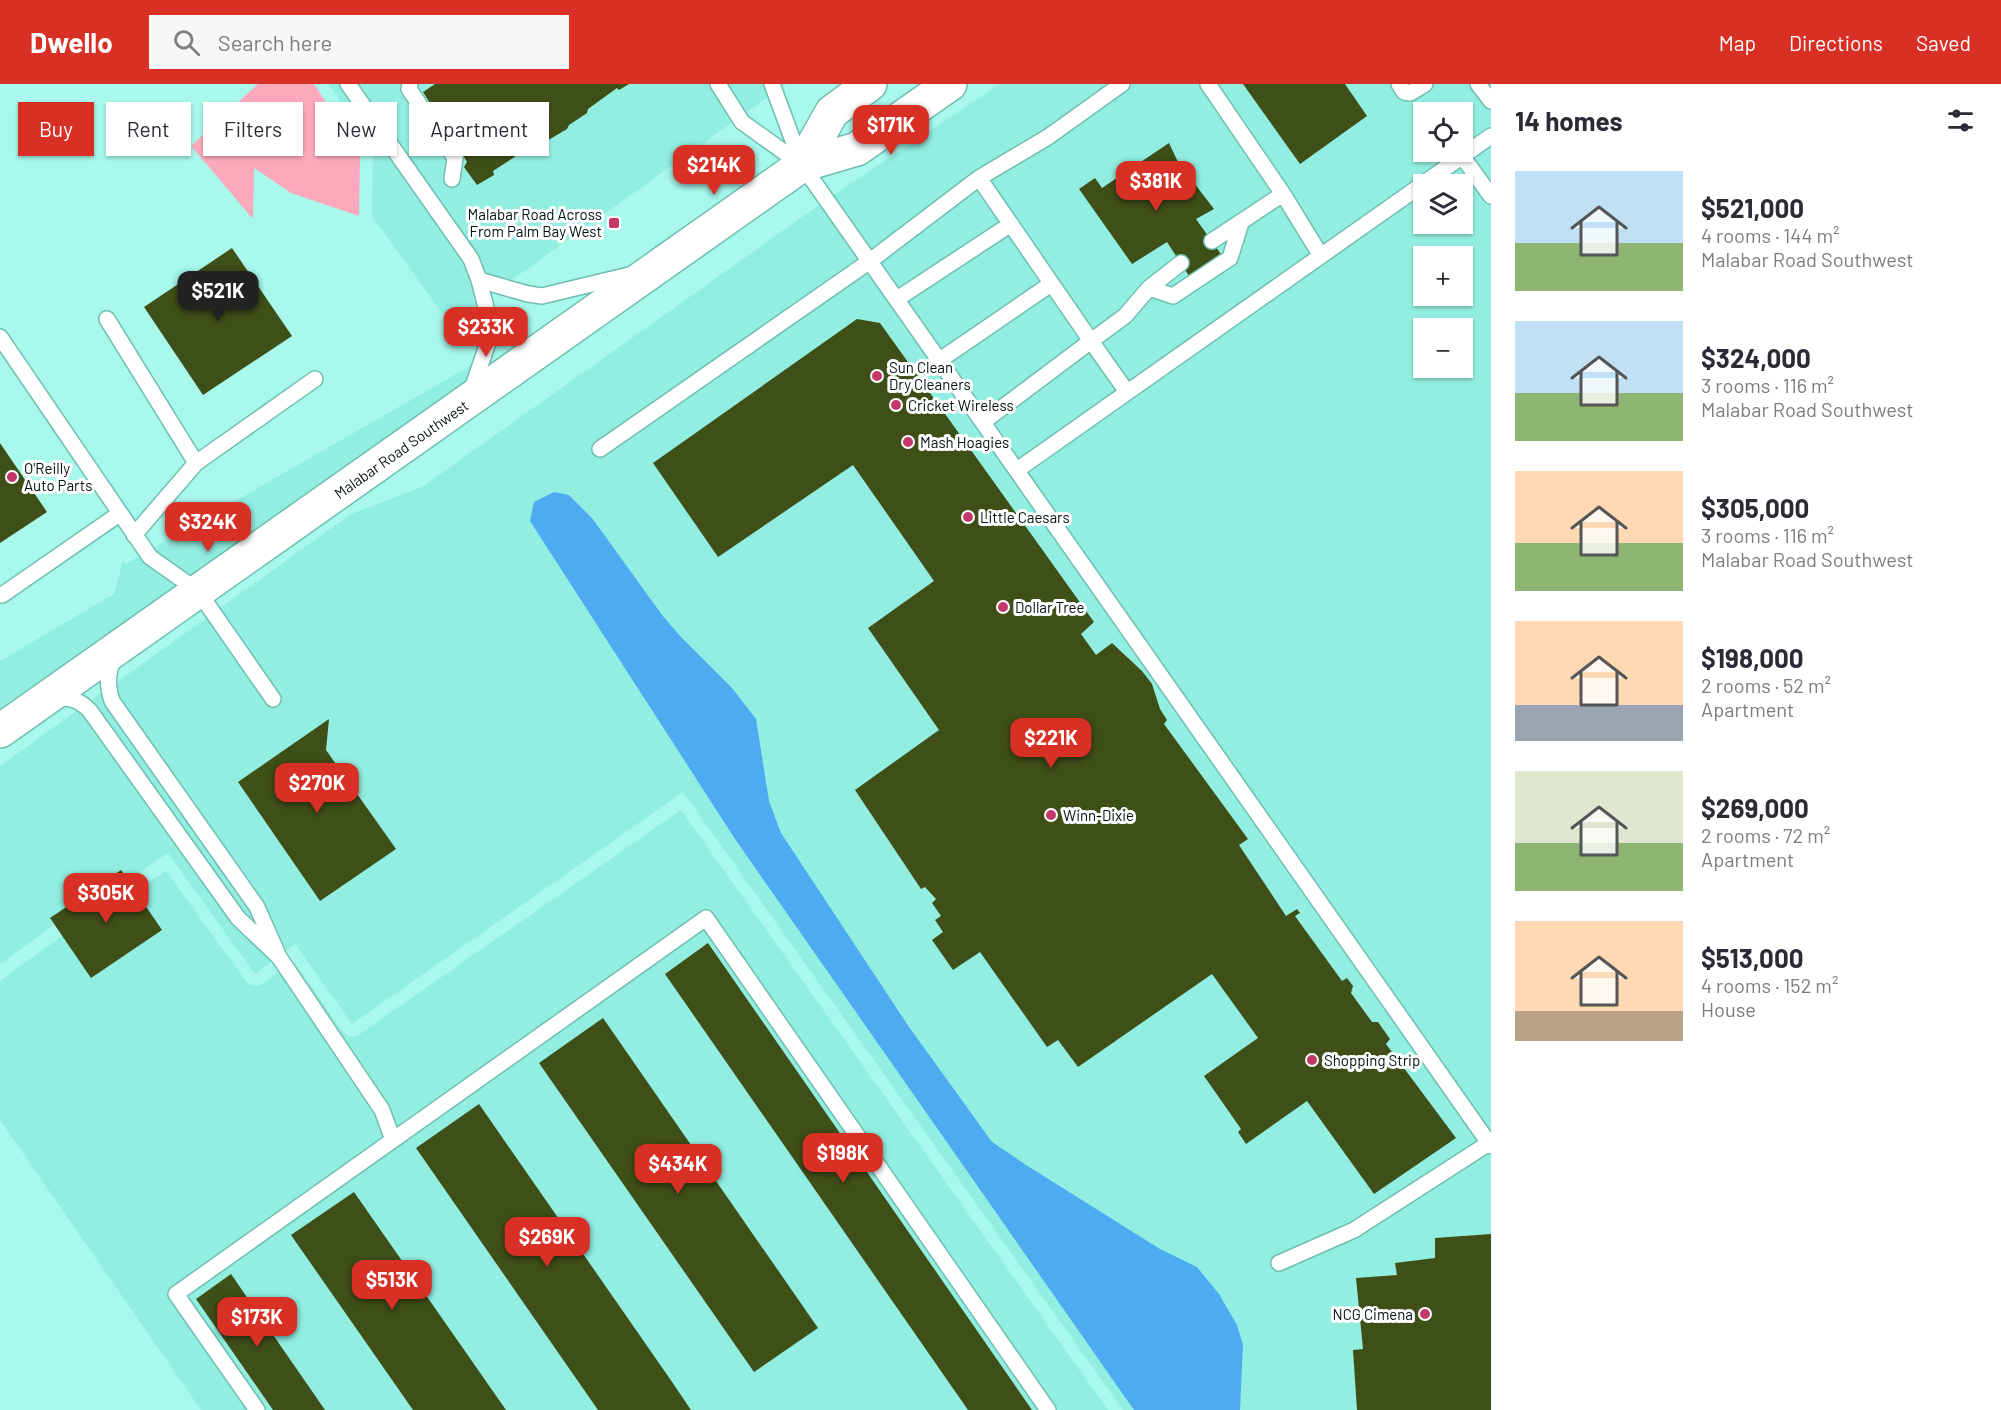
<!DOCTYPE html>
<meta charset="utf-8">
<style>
body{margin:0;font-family:Barlow,sans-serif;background:#f7f7f7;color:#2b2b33;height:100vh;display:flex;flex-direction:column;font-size:22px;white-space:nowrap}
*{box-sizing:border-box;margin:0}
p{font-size:20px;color:#7c7c81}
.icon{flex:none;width:33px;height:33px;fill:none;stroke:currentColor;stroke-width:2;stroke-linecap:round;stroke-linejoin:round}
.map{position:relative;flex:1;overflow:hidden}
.details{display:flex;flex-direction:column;background:#fff;width:510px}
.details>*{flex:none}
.hud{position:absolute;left:18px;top:18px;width:570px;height:54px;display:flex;gap:12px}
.controls{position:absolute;left:1413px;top:18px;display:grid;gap:12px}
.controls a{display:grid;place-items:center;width:60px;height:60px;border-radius:0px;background:#fff;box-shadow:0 2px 4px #0004;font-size:30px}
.price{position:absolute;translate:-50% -51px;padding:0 14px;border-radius:12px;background:#d93025;color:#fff;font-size:20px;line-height:39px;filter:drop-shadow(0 2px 3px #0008)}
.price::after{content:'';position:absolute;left:50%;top:36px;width:18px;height:14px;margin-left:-9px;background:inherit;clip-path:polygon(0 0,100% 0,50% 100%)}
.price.active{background:#222;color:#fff}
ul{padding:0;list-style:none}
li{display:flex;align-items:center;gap:18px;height:150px;padding:0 24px}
li span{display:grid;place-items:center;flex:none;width:168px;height:120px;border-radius:0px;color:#555}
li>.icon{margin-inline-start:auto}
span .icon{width:72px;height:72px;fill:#fffc;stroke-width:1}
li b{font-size:26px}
h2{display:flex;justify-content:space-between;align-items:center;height:72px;padding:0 24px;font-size:26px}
.tag{padding:0 21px;border-radius:0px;background:#fff;box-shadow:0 2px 4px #0004;font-size:21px;line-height:54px}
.tag.active{background:#d93025;color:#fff}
header{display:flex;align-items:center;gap:36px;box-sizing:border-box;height:84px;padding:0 30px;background:#d93025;color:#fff}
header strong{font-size:28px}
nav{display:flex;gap:33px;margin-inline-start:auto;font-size:21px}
.search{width:420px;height:54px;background:#f7f7f7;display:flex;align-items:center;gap:15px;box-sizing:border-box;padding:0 21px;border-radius:0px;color:#7c7c81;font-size:22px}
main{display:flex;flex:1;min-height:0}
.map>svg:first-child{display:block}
.built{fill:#92eee1;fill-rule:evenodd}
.green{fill:#fda9bd}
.water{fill:#4dabf2}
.building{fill:#3f4f18}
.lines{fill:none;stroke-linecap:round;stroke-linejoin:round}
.lane-casing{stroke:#6ebeb2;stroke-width:18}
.secondary-casing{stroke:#6ebeb2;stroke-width:36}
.lane{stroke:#fff;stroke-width:15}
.secondary{stroke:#fff;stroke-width:33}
.poi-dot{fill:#c43869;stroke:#fff;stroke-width:2}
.labels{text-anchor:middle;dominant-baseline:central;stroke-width:6;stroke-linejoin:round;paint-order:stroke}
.poi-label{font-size:15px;fill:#00110f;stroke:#fff;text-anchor:start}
.street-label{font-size:15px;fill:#00110f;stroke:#fff}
</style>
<header>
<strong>Dwello</strong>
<div class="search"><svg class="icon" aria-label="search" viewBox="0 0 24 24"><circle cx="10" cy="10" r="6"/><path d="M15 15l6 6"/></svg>Search here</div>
<nav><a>Map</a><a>Directions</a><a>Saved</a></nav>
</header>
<main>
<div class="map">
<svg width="1491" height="1326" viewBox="0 0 1491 1326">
<rect width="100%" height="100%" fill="#a8f8ec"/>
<path class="built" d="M329,0H786L450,240L372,132L373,73L371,65Z
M1000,0H1491V1326H1123L683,708L352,940L295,860L255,890L168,769L128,796L120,786L50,834L54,841L0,880V682L351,430L422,403L826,116ZM1424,28H1462V68H1424ZM1424,100H1462V140H1424ZM1424,172H1462V212H1424ZM1424,244H1462V284H1424Z
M477,278L483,288L0,627V577L114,510L123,477L126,480Z
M681,726L1108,1326H201L0,1036V897L62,852L166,787L248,900L259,902L294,878L342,947L349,952H357Z"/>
<path class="green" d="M258,0H314L360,71L359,132L291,109L254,84L253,135L191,62Z"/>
<path class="water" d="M554,408L569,411L592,434L662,531L680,552L732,604L756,635L769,717L781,749L909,943L992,1058L1026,1081L1160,1165L1197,1183L1219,1210L1237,1241L1243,1261L1240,1326H1134L735,755L530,437L534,418Z"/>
<path class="building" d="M435,0H629L619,6L617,4L588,25L587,29L569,41L567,45L523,71L519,70L493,87L494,91L477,101L464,83L467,78L423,8Z
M1243,0H1345L1367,32L1300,80Z
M1169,59L1178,78L1214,125L1196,135L1223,173L1191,195L1167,158L1132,180L1079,105L1095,94L1102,104Z
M232,164L292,252L203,311L144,223Z
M857,235L880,239L1094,538L1081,550L1096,571L1112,559L1142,587L1152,600L1160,625L1167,636L1164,640L1248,755L1239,761L1286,832L1297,825L1300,829L1295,832L1342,897L1347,894L1353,902L1351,909L1372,938H1378L1390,955L1386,960L1456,1054L1374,1110L1307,1017L1246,1060L1238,1048L1241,1045L1204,992L1258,954L1212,890L1078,983L1058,956L1047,963L980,868L953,886L932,856L943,848L935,836L941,832L932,819L936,815L925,803L921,805L855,706L939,646L868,544L934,497L853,381L718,473L653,379Z
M0,359L47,428L0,459Z
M329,635L326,666L396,765L320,817L238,698Z
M121,786L162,846L91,894L50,834Z
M708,859L1032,1326H968L665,890Z
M603,934L818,1244L754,1288L539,979Z
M479,1020L670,1295L691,1326H598L416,1064Z
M354,1108L506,1326H413L291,1151Z
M1491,1150V1326H1357L1353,1266L1363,1265L1356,1194L1397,1191L1395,1179L1435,1174V1154Z
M231,1190L325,1326H273L196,1215Z"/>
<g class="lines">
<defs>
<path id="lane" d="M348,0L471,175L479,196L492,247L471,308
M410,0L409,5L455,74L452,95
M718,0L742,38L802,81
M772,0L802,81L1491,1062
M1208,0L1283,110L1321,172
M1399,0L1404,8L1410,9L1425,0
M1478,0L1491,17
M1462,72L1491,112
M979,94L1091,257L983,338
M1212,157L1283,110
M479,196L528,210L542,212L629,191
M1149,204L1173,212L1230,174L1241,139
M897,215L1011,140
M107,235L196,379L134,451
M0,253L150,473L198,507L273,615
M940,276L1051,200
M1127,308L1091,257L1125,232L1149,204L1181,179
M600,365L870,177L979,94L1048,53L1122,0
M196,379L315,295
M1017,386L1491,52
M2,511L119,430
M55,614C70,613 80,616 90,627L238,834L279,873L257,823L112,617C107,602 106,588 115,574
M279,873L382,1026L393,1056
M1279,1179L1354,1146L1489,1059
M257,1326L176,1210L706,834L1048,1326"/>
<path id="secondary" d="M802,81L832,28L870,0
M0,647L802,81L857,65L950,0"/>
</defs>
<use href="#lane" class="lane-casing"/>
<use href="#secondary" class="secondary-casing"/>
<use href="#lane" class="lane"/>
<use href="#secondary" class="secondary"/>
</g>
<g class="poi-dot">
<rect x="608" y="133" width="12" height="12" rx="3"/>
<circle cx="877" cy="292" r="6"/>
<circle cx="896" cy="321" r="6"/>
<circle cx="908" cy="358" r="6"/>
<circle cx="12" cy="393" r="6"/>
<circle cx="968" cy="433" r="6"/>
<circle cx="1003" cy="523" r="6"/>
<circle cx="1051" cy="731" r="6"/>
<circle cx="1312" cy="976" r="6"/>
<circle cx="1425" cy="1230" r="6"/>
</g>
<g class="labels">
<g class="poi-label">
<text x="602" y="130" text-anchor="end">Malabar Road Across<tspan x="602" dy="17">From Palm Bay West</tspan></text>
<text x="889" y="283">Sun Clean<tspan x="889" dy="17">Dry Cleaners</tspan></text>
<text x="908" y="321">Cricket Wireless</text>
<text x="920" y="358">Mash Hoagies</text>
<text x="24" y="384">O'Reilly<tspan x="24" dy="17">Auto Parts</tspan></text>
<text x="980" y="433">Little Caesars</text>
<text x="1015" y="523">Dollar Tree</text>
<text x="1063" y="731">Winn-Dixie</text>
<text x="1324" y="976">Shopping Strip</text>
<text x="1413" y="1230" text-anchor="end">NCG Cimena</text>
</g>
<g class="street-label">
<text transform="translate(401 365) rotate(-35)">Malabar Road Southwest</text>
</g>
</g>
</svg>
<div class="controls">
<a><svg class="icon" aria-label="locate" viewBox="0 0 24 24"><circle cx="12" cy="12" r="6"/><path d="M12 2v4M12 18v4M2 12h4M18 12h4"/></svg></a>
<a><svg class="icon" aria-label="layers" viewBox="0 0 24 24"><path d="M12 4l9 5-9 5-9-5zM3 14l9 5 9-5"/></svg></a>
<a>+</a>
<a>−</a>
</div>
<b class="price" style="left:891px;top:72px">$171K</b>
<b class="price" style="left:714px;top:112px">$214K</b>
<b class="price" style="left:1156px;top:128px">$381K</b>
<b class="price active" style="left:218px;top:238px">$521K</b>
<b class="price" style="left:486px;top:274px">$233K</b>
<b class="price" style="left:208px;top:469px">$324K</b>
<b class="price" style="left:1051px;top:685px">$221K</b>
<b class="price" style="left:317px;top:730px">$270K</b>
<b class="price" style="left:106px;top:840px">$305K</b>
<b class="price" style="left:843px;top:1100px">$198K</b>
<b class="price" style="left:678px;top:1111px">$434K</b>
<b class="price" style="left:547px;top:1184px">$269K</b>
<b class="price" style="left:392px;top:1227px">$513K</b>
<b class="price" style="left:257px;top:1264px">$173K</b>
<div class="hud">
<a class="tag active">Buy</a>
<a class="tag">Rent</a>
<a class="tag">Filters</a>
<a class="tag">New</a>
<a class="tag">Apartment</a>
</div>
</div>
<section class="details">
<h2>14 homes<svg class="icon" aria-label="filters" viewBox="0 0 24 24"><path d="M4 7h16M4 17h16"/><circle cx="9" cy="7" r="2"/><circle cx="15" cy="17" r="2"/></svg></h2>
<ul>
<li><span style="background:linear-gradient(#bfe0f5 60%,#8fb573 0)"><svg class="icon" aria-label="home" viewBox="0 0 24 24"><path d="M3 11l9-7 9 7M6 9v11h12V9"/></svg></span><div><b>$521,000</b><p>4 rooms · 144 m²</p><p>Malabar Road Southwest</p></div></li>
<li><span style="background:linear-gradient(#bfe0f5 60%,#8fb573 0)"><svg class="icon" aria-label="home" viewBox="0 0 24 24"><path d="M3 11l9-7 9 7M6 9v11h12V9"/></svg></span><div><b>$324,000</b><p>3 rooms · 116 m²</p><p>Malabar Road Southwest</p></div></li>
<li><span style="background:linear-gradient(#ffd9b3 60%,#8fb573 0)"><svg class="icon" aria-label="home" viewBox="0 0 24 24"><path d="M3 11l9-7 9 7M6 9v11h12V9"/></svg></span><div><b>$305,000</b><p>3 rooms · 116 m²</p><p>Malabar Road Southwest</p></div></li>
<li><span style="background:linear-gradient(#ffd9b3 70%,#9aa5b1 0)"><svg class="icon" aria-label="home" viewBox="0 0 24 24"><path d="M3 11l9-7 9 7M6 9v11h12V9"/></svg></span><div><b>$198,000</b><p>2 rooms · 52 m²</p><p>Apartment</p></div></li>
<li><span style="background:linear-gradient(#dfe7d0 60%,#8fb573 0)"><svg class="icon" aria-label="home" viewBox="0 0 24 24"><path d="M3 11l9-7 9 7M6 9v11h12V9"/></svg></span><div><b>$269,000</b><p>2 rooms · 72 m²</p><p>Apartment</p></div></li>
<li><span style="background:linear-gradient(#ffd9b3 75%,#b9a48a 0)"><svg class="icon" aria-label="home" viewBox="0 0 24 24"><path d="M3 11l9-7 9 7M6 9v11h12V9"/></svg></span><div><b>$513,000</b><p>4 rooms · 152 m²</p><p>House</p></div></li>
</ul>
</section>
</main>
